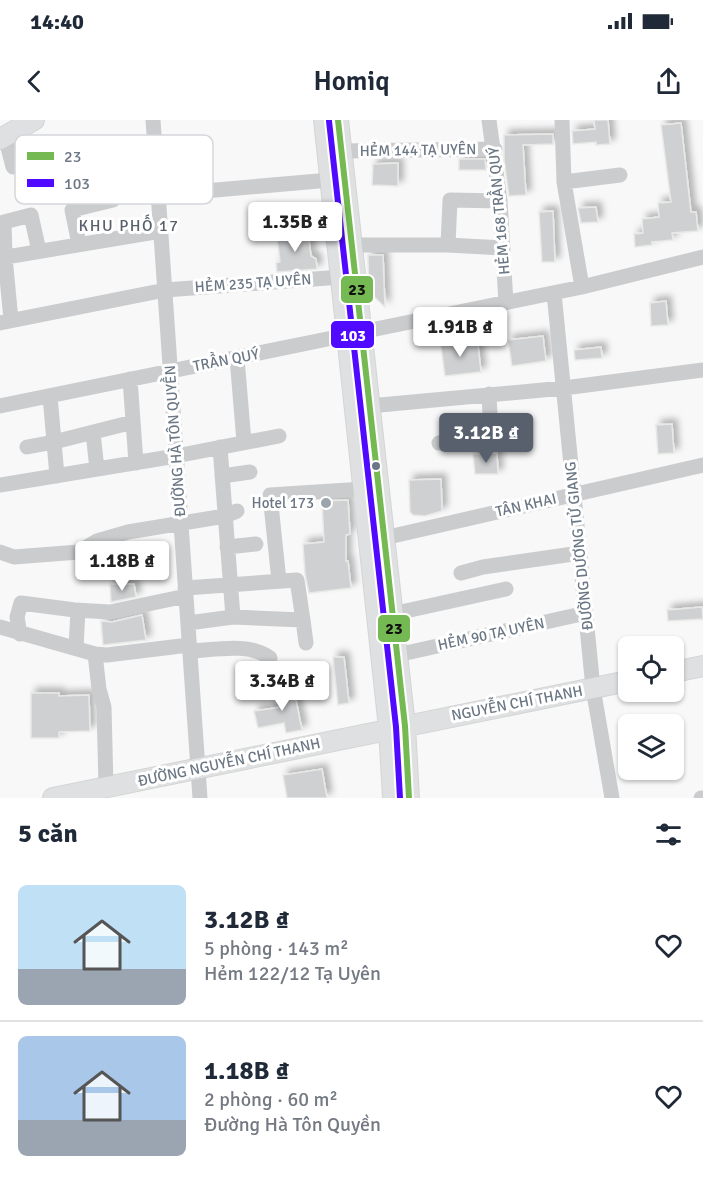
<!DOCTYPE html>
<html lang="vi">
<meta charset="utf-8">
<style>
body{margin:0;font-family:Signika,sans-serif;background:#f6f6f7;color:#1f2937;height:100vh;display:flex;flex-direction:column;font-size:22px;white-space:nowrap}
*{box-sizing:border-box;margin:0}
p{font-size:20px;color:#747a83}
.icon{flex:none;width:33px;height:33px;fill:none;stroke:currentColor;stroke-width:2;stroke-linecap:round;stroke-linejoin:round}
.map{position:relative;height:678px;overflow:hidden}
.details{display:flex;flex-direction:column;background:#fff;flex:1}
.details>*{flex:none}
.fabs{position:absolute;left:618px;top:516px;display:grid;gap:12px}
.fabs a{display:grid;place-items:center;width:66px;height:66px;border-radius:9px;background:#fff;box-shadow:0 2px 4px #0004;font-size:30px}
.price{position:absolute;translate:-50% -51px;padding:0 14px;border-radius:6px;background:#fff;color:#222;font-size:20px;line-height:39px;filter:drop-shadow(0 2px 3px #0008)}
.price::after{content:'';position:absolute;left:50%;top:36px;width:18px;height:14px;margin-left:-9px;background:inherit;clip-path:polygon(0 0,100% 0,50% 100%)}
.price.active{background:#57606c;color:#fff}
ul{padding:0;list-style:none}
li{display:flex;align-items:center;gap:18px;height:150px;padding:0 18px}
li+li{border-top:2px solid #e0e1e3}
li span{display:grid;place-items:center;flex:none;width:168px;height:120px;border-radius:9px;color:#555}
li>.icon{margin-inline-start:auto}
span .icon{width:72px;height:72px;fill:#fffc;stroke-width:1}
li b{font-size:26px}
h2{display:flex;justify-content:space-between;align-items:center;height:72px;padding:0 18px;font-size:26px}
.status{display:flex;justify-content:space-between;align-items:center;height:42px;padding:0 30px;background:#fff;direction:ltr}
.status svg{height:16px;fill:currentColor}
header{display:flex;justify-content:space-between;align-items:center;height:78px;padding:0 18px;background:#fff;font-size:27px;font-weight:600}
.map>svg:first-child{display:block}
.building{fill:#cfd0d2;stroke:#e8e8e7;stroke-width:1.5;filter:url(#shadow)}
.lines{fill:none;stroke-linecap:round;stroke-linejoin:round}
.major-casing{stroke:#d4d5d5;stroke-width:22}
.minor{stroke:#cbccce;stroke-width:15}
.major{stroke:#dfe0e1;stroke-width:20}
.bus-1-casing{stroke:#fff;stroke-width:10}
.bus-2-casing{stroke:#fff;stroke-width:10}
.bus-1{stroke:#75b952;stroke-width:6}
.bus-2{stroke:#4f0aff;stroke-width:6}
.bus-dot{fill:#6b7784;stroke:#fff;stroke-width:2}
.poi-dot{fill:#9ca4ad;stroke:#fff;stroke-width:2}
.labels{text-anchor:middle;dominant-baseline:central;stroke-width:6;stroke-linejoin:round;paint-order:stroke}
.street-label{font-size:15px;fill:#6b7784;stroke:#fff}
.poi-label{font-size:15px;fill:#6b7784;stroke:#fff;text-anchor:end}
.neighbourhood-label{font-size:16px;letter-spacing:1.5px;fill:#58606a;stroke:#fff}
.key{fill:#fff;stroke:#d3d6da;stroke-width:1.5}
.key-label{font-size:16px;fill:#6b7784}
.line-badge{stroke:#fff;stroke-width:2}
.badge-label{font-size:16px;text-anchor:middle;font-weight:bold;fill:#fff}
.pale-badge-label{font-size:16px;text-anchor:middle;font-weight:bold;fill:#111}
</style>
<div class="status"><b>14:40</b><svg viewBox="0 0 49 12"><path d="M0 12V9h3v3zM5 12V6h3v6zM10 12V3h3v9zM15 12V0h3v12zM26 1h20v11H26zM47 4h2v5h-2z"/></svg></div>
<header><svg class="icon" aria-label="back" viewBox="0 0 24 24"><path d="M15 5l-7 7 7 7"/></svg>Homiq<svg class="icon" aria-label="share" viewBox="0 0 24 24"><path d="M12 15V3M7 8l5-5 5 5M5 13v7h14v-7"/></svg></header>
<div class="map">
<svg width="703" height="678" viewBox="0 0 703 678">
<defs>
<filter id="shadow"><feDropShadow dx="5" dy="-5" stdDeviation="3" flood-color="#0004"/></filter>
</defs>
<rect width="100%" height="100%" fill="#f8f8f8"/>
<path class="building" d="M594,0H608L610,24L596,25V22L573,24L572,11L595,9Z
M681,3L691,92H696L698,111L672,113L673,120L652,122V125L635,127L634,114L643,113L642,99L659,97L658,83L671,82L661,5Z
M553,14V24L523,25L526,75L509,76L504,40V15Z
M459,39H485L486,50H459Z
M398,43V66L372,65L373,44Z
M596,87L598,102L581,103L578,88Z
M553,91L555,142H542L539,92Z
M308,112L311,136L316,139L317,149L277,152L276,143L280,142L277,116Z
M368,135H383L385,187L369,172Z
M666,181L668,205L651,206L650,183Z
M543,216L546,241L512,246L508,220Z
M459,217L460,226L478,225L481,252L445,256L440,219Z
M601,227L602,238L575,240L574,230Z
M672,304L674,333L658,334L656,305Z
M497,333L498,354H475L473,334Z
M441,359L442,391L425,396L413,395L410,392L409,360Z
M348,380L350,414L346,415V441H348L351,468L309,473L305,454L303,424L324,422L322,381Z
M110,464H134L136,477L111,482Z
M702,487L703,499L668,501L667,490Z
M142,495L146,520L103,525L101,501L112,502Z
M333,537H344L349,583L338,585Z
M293,565L302,610L286,613L284,603L258,608L254,591L281,587L278,568Z
M31,573H59V576L89,575L90,611L59,612V618H31Z
M322,649L327,678H287L283,655Z"/>
<g class="lines">
<defs>
<path id="major" d="M324,0L389,608L393,678
M338,0L405,606L409,678
M0,19L34,0
M674,552L703,546
M53,678L628,561"/>
</defs>
<use href="#major" class="major-casing"/>
<path class="minor" d="M153,0L200,678
M489,0L500,81L506,183
M562,0L564,62L582,167
M5,16L13,47L36,43L40,60L156,39
M341,31L495,29
M564,62L620,55
M158,75L330,60
M79,124L72,90L113,80
M351,125H448L503,128
M448,125L450,80L500,81
M0,138L161,111
M554,173L593,568L612,678
M11,200L5,137L4,102L31,95L39,131
M0,203L165,170L341,157
M361,212L582,167L703,137
M237,238L244,322
M130,259L136,343
M50,276L57,356
M0,286L347,215
M369,286L564,268L703,250
M93,313L97,349
M439,323L491,316L489,274
M27,327L54,322L133,302
M220,327L233,497
M222,356L250,352
M0,365L176,336L279,316
M384,418L703,345
M227,427L256,424
M0,432L14,437L79,432L97,421L128,412L225,396L237,391
M461,453L483,447L580,433
M279,461L270,375L364,369
M185,468L297,460L303,500
M392,494L506,469
M188,503L233,497L303,500L306,523
M0,507L95,534L107,535L189,525
M20,514L17,497L21,483L75,490L110,492L186,476
M76,528L78,490
M190,531C215,530 249,522 270,538
M95,534L99,569L104,587L106,667
M397,535L586,493
M701,678H703"/>
<use href="#major" class="major"/>
<defs>
<path id="bus-1" d="M338,0L405,606L409,678"/>
<path id="bus-2" d="M329,1L396,607L400,678"/>
</defs>
<use href="#bus-1" class="bus-1-casing"/>
<use href="#bus-2" class="bus-2-casing"/>
<use href="#bus-1" class="bus-1"/>
<use href="#bus-2" class="bus-2"/>
</g>
<circle class="bus-dot" cx="376" cy="346" r="5"/>
<circle class="poi-dot" cx="326" cy="383" r="6"/>
<g class="labels">
<g class="street-label">
<text transform="translate(418 30) rotate(-1)">HẺM 144 TẠ UYÊN</text>
<text transform="translate(499 91) rotate(-95)">HẺM 168 TRẦN QUÝ</text>
<text transform="translate(253 163) rotate(-4)">HẺM 235 TẠ UYÊN</text>
<text transform="translate(226 240) rotate(-11)">TRẦN QUÝ</text>
<text transform="translate(175 321) rotate(-94)">ĐƯỜNG HÀ TÔN QUYỀN</text>
<text transform="translate(526 385) rotate(-13)">TÂN KHAI</text>
<text transform="translate(579 426) rotate(-96)">ĐƯỜNG DƯƠNG TỬ GIANG</text>
<text transform="translate(491 514) rotate(-12)">HẺM 90 TẠ UYÊN</text>
<text transform="translate(517 583) rotate(-11)">NGUYỄN CHÍ THANH</text>
<text transform="translate(229 642) rotate(-12)">ĐƯỜNG NGUYỄN CHÍ THANH</text>
</g>
<g class="poi-label">
<text x="314" y="383">Hotel 173</text>
</g>
<g class="neighbourhood-label">
<text x="129" y="106">KHU PHỐ 17</text>
</g>
</g>
<rect x="15" y="15" width="198" height="69" rx="9" class="key"/>
<rect x="27" y="32" width="27" height="8" fill="#75b952"/>
<rect x="27" y="59" width="27" height="8" fill="#4f0aff"/>
<g class="key-label">
<text x="64" y="42">23</text>
<text x="64" y="69">103</text>
</g>
<g class="line-badge">
<rect x="340" y="155" width="34" height="29" rx="6" fill="#75b952"/>
<rect x="330" y="200" width="45" height="29" rx="6" fill="#4f0aff"/>
<rect x="377" y="494" width="34" height="29" rx="6" fill="#75b952"/>
</g>
<g class="badge-label">
<text x="353" y="221">103</text>
</g>
<g class="pale-badge-label">
<text x="357" y="175">23</text>
<text x="394" y="514">23</text>
</g>
</svg>
<div class="fabs">
<a><svg class="icon" aria-label="locate" viewBox="0 0 24 24"><circle cx="12" cy="12" r="6"/><path d="M12 2v4M12 18v4M2 12h4M18 12h4"/></svg></a>
<a><svg class="icon" aria-label="layers" viewBox="0 0 24 24"><path d="M12 4l9 5-9 5-9-5zM3 14l9 5 9-5"/></svg></a>
</div>
<b class="price" style="left:295px;top:133px">1.35B ₫</b>
<b class="price" style="left:460px;top:238px">1.91B ₫</b>
<b class="price active" style="left:486px;top:344px">3.12B ₫</b>
<b class="price" style="left:122px;top:472px">1.18B ₫</b>
<b class="price" style="left:282px;top:592px">3.34B ₫</b>
</div>
<section class="details">
<h2>5 căn<svg class="icon" aria-label="filters" viewBox="0 0 24 24"><path d="M4 7h16M4 17h16"/><circle cx="9" cy="7" r="2"/><circle cx="15" cy="17" r="2"/></svg></h2>
<ul>
<li><span style="background:linear-gradient(#bfe0f5 70%,#9aa5b1 0)"><svg class="icon" aria-label="home" viewBox="0 0 24 24"><path d="M3 11l9-7 9 7M6 9v11h12V9"/></svg></span><div><b>3.12B ₫</b><p>5 phòng · 143 m²</p><p>Hẻm 122/12 Tạ Uyên</p></div><svg class="icon" aria-label="heart" viewBox="0 0 24 24"><path d="M12 20l-8-8c-3-5 5-10 8-4 3-6 11-1 8 4z"/></svg></li>
<li><span style="background:linear-gradient(#a9c7e8 70%,#9aa5b1 0)"><svg class="icon" aria-label="home" viewBox="0 0 24 24"><path d="M3 11l9-7 9 7M6 9v11h12V9"/></svg></span><div><b>1.18B ₫</b><p>2 phòng · 60 m²</p><p>Đường Hà Tôn Quyền</p></div><svg class="icon" aria-label="heart" viewBox="0 0 24 24"><path d="M12 20l-8-8c-3-5 5-10 8-4 3-6 11-1 8 4z"/></svg></li>
</ul>
</section>
